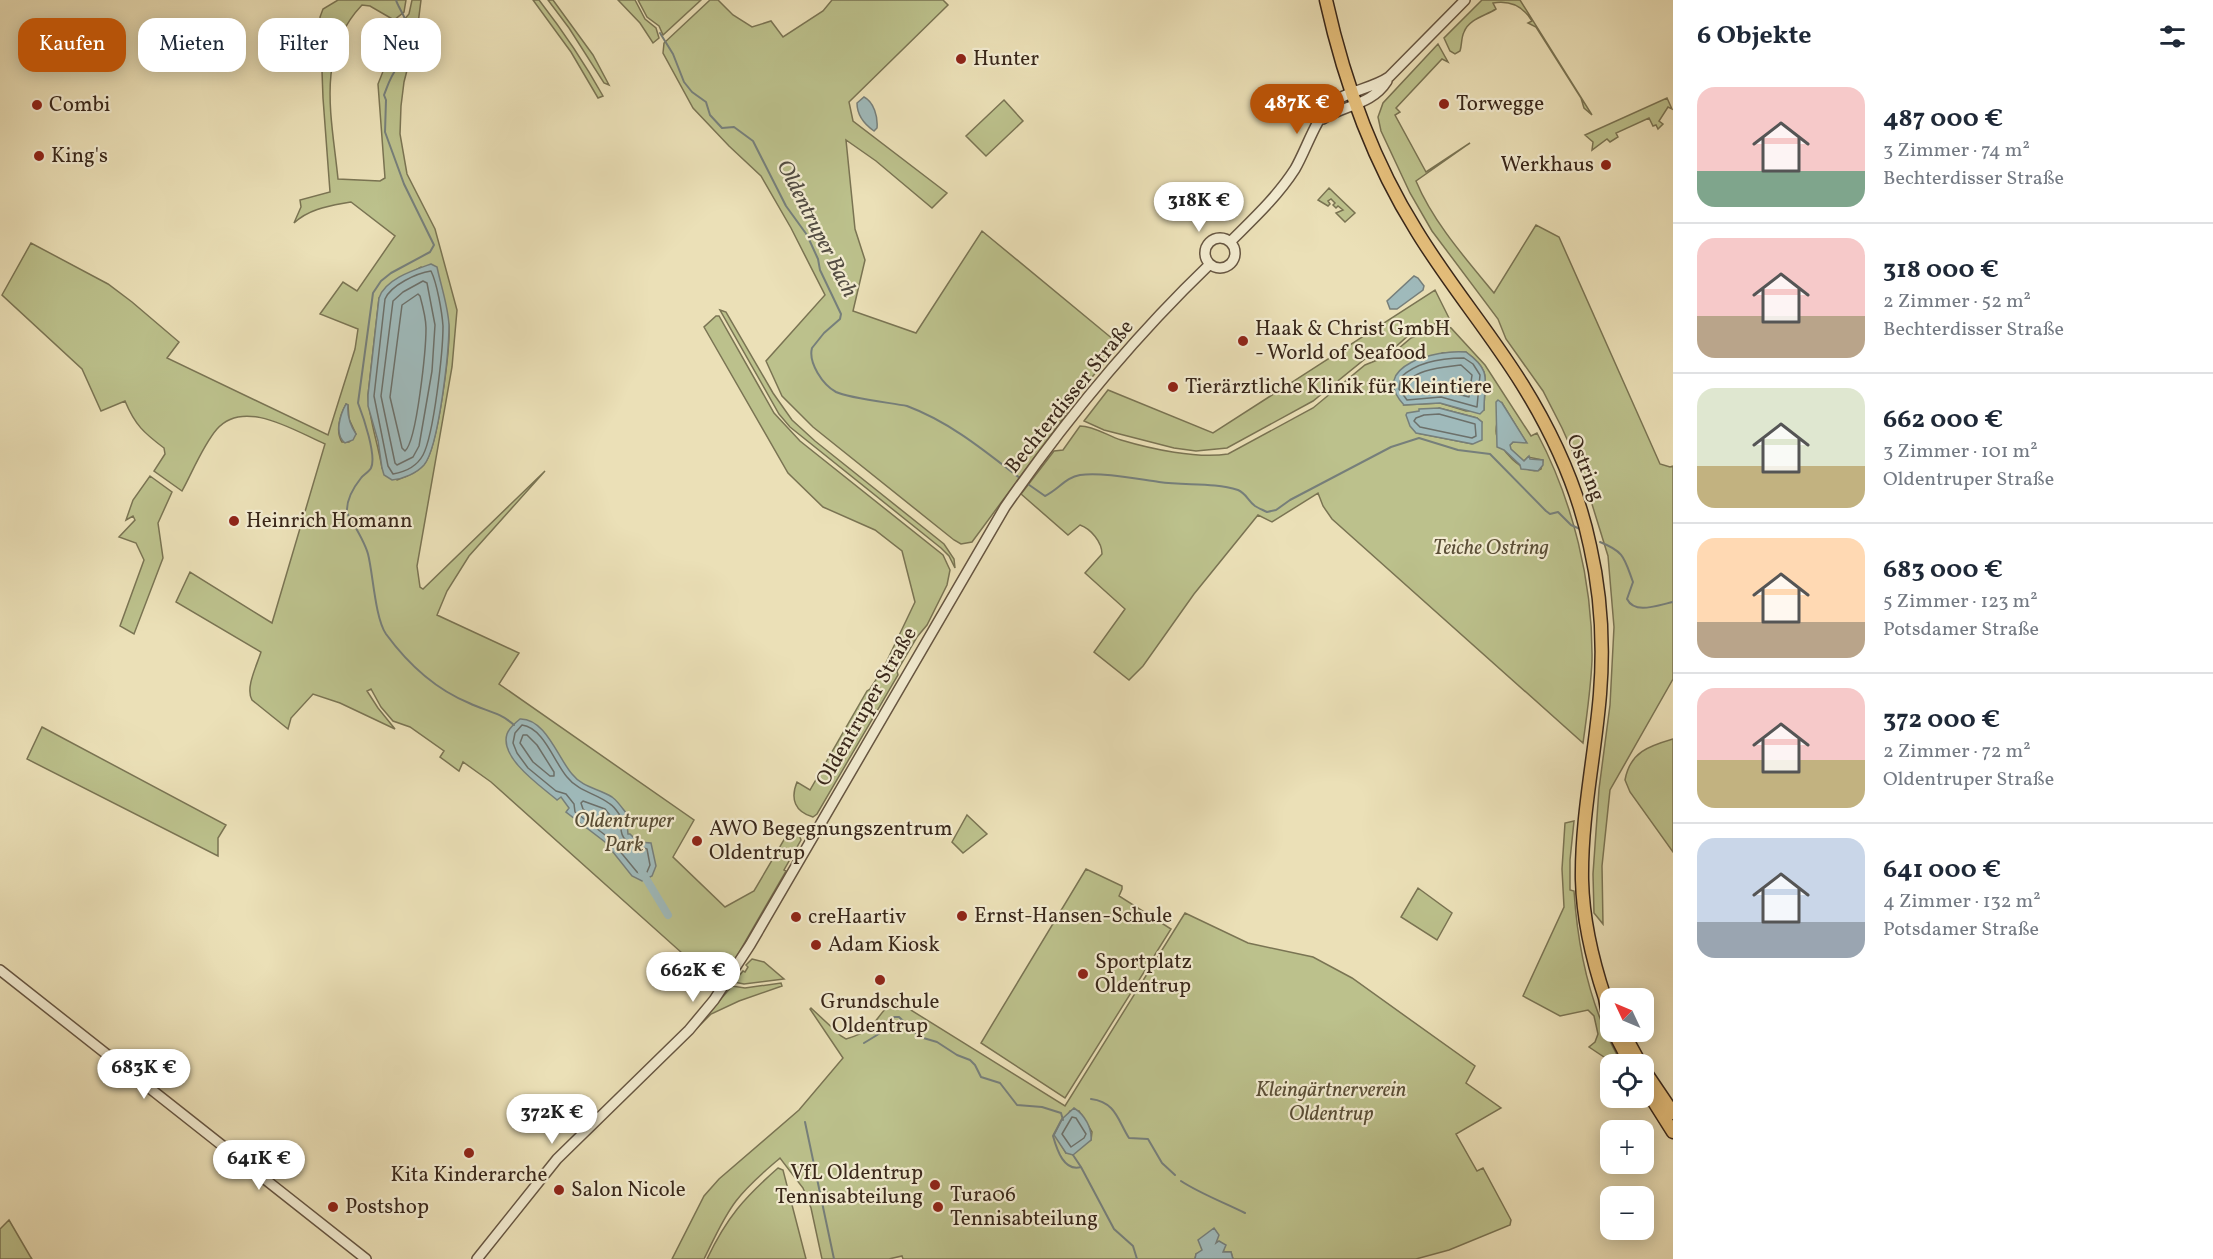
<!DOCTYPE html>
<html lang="de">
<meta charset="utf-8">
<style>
body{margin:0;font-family:Vollkorn,serif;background:#f6f6f7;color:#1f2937;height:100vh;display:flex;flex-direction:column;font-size:22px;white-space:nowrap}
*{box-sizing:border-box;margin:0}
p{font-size:20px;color:#747a83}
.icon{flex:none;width:33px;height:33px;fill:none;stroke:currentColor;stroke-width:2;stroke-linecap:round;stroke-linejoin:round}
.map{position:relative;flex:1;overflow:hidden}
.drawer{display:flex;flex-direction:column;background:#fff;width:540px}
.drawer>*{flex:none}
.banner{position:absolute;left:18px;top:18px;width:570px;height:54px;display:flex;gap:12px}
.needle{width:39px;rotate:314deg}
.fabs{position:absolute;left:1600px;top:988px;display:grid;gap:12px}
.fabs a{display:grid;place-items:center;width:54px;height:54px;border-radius:12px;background:#fff;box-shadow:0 3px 15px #0003;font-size:30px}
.price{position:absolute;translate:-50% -51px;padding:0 14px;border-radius:21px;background:#fff;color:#222;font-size:20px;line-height:39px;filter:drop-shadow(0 2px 3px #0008)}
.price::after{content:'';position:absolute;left:50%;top:36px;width:18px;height:14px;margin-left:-9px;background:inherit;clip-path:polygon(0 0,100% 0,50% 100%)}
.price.current{background:#b45309;color:#fff}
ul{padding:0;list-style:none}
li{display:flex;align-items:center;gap:18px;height:150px;padding:0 24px}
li+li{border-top:2px solid #e0e1e3}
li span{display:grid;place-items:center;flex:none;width:168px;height:120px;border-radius:18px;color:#555}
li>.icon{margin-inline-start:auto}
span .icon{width:72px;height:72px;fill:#fffc;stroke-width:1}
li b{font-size:26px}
h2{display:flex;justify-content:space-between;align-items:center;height:72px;padding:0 24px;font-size:26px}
.tag{padding:0 21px;border-radius:18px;background:#fff;box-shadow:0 3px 15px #0003;font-size:21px;line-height:54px}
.tag.current{background:#b45309;color:#fff}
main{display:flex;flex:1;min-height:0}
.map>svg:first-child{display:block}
.green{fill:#bcc18c;stroke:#7a7453;stroke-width:1.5;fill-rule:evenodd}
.water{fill:#9fbabb;stroke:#767f7b;stroke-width:1.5}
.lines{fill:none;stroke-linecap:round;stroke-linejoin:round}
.shore{stroke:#6c706a;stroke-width:1.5}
.stream{stroke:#767f7b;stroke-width:2}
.canal{stroke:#9fbabb;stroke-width:8}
.minor-casing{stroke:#665541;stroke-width:12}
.major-casing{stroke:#39271a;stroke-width:15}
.minor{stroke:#f2ebd0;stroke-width:9}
.major{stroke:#e6c07c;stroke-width:12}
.poi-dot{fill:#8f2418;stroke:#f2ebd0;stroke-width:2}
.labels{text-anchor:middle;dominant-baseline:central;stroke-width:4.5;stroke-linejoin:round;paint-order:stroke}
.poi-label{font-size:21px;fill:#39271a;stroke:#f2ebd0;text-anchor:start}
.street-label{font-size:21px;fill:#39271a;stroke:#f2ebd0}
.park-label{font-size:21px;font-style:italic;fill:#5a4e36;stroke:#f2ebd0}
.water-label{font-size:22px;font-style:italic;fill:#524c42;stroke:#f2ebd0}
</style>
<main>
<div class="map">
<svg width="1673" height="1259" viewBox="0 0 1673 1259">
<rect width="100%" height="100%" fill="#ebe0b7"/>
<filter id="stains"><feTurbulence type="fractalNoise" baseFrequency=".00333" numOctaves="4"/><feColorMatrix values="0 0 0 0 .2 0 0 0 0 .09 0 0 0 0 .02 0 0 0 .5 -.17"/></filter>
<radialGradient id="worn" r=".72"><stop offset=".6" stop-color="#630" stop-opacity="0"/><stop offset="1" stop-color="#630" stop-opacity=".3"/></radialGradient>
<path class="green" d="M338,0H406L404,12L394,20L370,6L362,5C315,54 332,118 338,179L380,181L385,178L378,84L403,21L409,14L412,0H421L417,32L404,82L401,106L400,134L407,174L435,229L457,310L452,367L417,566L420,587L423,589L545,471L469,556L447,591L437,615L519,653L499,684L694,820L673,857L725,907L754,891L792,826L799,834L801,840L784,870L786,871L730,968L722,965L711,979L491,782L463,762L459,771L440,757L444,751L410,727L393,721L381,707L371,689L367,691L378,708L395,729L340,703L313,694L291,718L288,729L252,700C245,688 257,665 261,652L176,602L190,572L272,623L325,444C295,431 244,398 217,429C203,445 192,473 182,491L154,471L165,454L164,448C144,433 135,425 125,401L101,411L82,369L2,295L31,243L108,284L132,302L179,342L167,358L328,435L355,349L358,329L320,314L343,282L357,291L395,236L351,202C330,206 310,208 294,223L301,207L300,200L330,192L323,98L320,17L323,9ZM421,267C427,280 448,314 449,326C450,350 438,446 425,463C418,472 408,476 397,480L382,468C378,443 369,420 368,395L379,298L396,281ZM346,404L348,405L349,419L356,434L349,442H342C335,431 340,415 346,404Z
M533,0H539C563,31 584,62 603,96L598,98L571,52Z
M548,0H553L593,55L609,85L604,83L569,28Z
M618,0H635L645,19L656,28L659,38L653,43L640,23Z
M638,0H701L663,35L659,26L647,17Z
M710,0H718L733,15L752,27L771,21L783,37L823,11L832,0H943L948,5L849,102L853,121L947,193L932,208L876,161L846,140L855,229L865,260L853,311L916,333L982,231L1120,345L1065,408L1067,411L1065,416L972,542L961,544L954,540L813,427L782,396L766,361L825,295L791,228L761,176L729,146L693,108L663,53L664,43Z
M1482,0H1520L1592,115L1584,108L1581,98L1536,27L1528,23L1532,21C1523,6 1511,0 1493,3L1496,9C1485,16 1469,19 1464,32C1461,38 1462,45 1460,51L1455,54L1450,51L1444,38Z
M201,23L210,38L201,60L179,50L186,33Z
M1438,44L1448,62L1442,59L1396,108L1400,112L1395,115L1426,172L1470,143L1416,181C1433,222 1466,259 1494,293L1536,225L1559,237L1660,464L1670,467L1673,466V679L1610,790L1602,866L1603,924L1594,913L1593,874L1599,789L1610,705L1614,627L1608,556L1583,475L1562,428L1543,391L1506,339L1498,319L1432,231L1410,193L1381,131L1378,117L1383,103Z
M1667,98L1672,109L1668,107L1659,121L1663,124L1658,129L1656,125L1653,126L1649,118L1616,133L1618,137L1610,142L1607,139L1592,150L1593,142L1585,135Z
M1004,100L1023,121L986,156L966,136Z
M1329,188L1355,213L1345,222L1336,213L1343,210L1338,206L1336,208L1333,205L1335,203L1331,199L1328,201L1330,204L1328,206L1318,200Z
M1435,290L1449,318L1448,323L1435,324L1423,328L1409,335L1392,350L1365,359L1313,401L1227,448L1196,451L1174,448L1104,430L1084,421L1108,390L1213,433Z
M720,310L726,312L773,393L792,420L815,441L944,544L954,559L955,568L949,556L941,548L790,427L779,414Z
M716,316H719L774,413L800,441L943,555L950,570L947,585L927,625L917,637L897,671L898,675L817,814L813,817C795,812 790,799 797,782L810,790L867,691L870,689L883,669L915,602L902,551L875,530L823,507L788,473L704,327Z
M1448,327L1451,328L1485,365L1531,436L1537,433C1573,501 1593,583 1592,660C1591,687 1587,715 1583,743L1332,519L1323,506L1318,493L1272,522L1258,515L1194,594L1143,666L1129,680L1094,652L1125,609L1085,573L1102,554C1102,542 1091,529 1080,525L1068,535L1021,494L1054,451L1063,450L1080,426C1094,426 1108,436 1121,440C1151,449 1197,459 1228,454L1313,408L1365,365L1392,354L1411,338L1425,332ZM1466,352C1493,371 1484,380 1484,410L1466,411L1440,403L1404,405L1442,353ZM1502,403L1526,442H1513L1510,445V449L1524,461L1528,457L1543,460L1541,469C1525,478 1496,447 1496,431C1496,422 1500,411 1502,403ZM1439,408L1477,418L1482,422L1472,444L1417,433Z
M150,476L172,492L158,523L163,558L134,634L120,626L144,560L136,543L119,537L135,520L133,516L126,520L133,500Z
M42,727L226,825L218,838V856L27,759Z
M1673,739V852L1630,792L1625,780C1630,752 1649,746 1673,739Z
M967,815L987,834L963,853L952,842Z
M1574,821L1570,860V890L1574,891C1578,952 1591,1013 1623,1065H1616L1589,1047L1595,1042L1598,1034L1594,1016L1588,1010L1560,1016L1523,996L1564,907L1562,869L1565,823Z
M1086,869L1122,886V889L1119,896L1171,929L1065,1098L981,1043Z
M1418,888L1452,913L1437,940L1401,917Z
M1185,913L1248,943L1313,957L1352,978L1475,1066L1466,1083L1501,1108L1456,1134L1477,1171L1483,1168L1511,1220L1510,1225L1449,1250L1416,1259H1233L1231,1252H1223L1225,1245L1215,1244L1196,1254L1195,1259H903L902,1256L889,1259H822L811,1208L803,1188L780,1158C765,1171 749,1184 736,1201C723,1218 714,1239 704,1259H672L704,1196L719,1179L799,1110L843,1058L810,1009L811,1008L841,1036L846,1039C853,1037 863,1033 869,1028C879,1020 884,1004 898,1002L1065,1106ZM1070,1111H1079L1092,1132L1091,1140L1066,1153L1055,1134Z
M752,959L764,962L784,979L744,984L734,982L743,971L745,972L748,967L746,965Z
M781,983L782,986L739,1001L711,1014L688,1037L732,986L745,988Z
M778,1168L783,1170L806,1259H707C727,1217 744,1198 778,1168Z
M9,1220L30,1256L32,1259H0V1229Z"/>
<path class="water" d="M864,97C874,102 878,117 877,128L874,131C864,124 857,115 857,103Z
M431,264L437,267C441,286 448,306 449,325C449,351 439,447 424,465C417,473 403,479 392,480L384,475L382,468L378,441L368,406V395L379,298C385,279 414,270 431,264Z
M1414,276L1418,278L1424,286L1423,290L1397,309H1390L1387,301Z
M1466,352C1493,372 1484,379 1484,410L1480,414L1440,403L1404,405C1367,366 1438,349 1466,352Z
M1498,400L1502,403L1527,443L1513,442L1510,445L1511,449L1524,461L1529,456L1530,459L1543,460V465L1538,471L1521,469L1520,465L1504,450L1497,447L1496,402Z
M346,404L348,405C347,416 350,425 356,434L353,440L345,443C334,434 340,415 346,404Z
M1439,408L1477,418L1482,422V440L1473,444L1416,433L1410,426L1406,415L1407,413L1419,411V409Z
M520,719C545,718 558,758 572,774C583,788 598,788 612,797C619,802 624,811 630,818L627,824L628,834H630L638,842L651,843L656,866L652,876L642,881L632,876L605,842L566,812L569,808L561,797L557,800C542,787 499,758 507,734C509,728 515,723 520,719Z
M1074,1108C1085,1115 1092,1128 1091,1140L1073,1155L1066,1153L1054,1135L1062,1119Z
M1214,1228L1219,1235L1216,1243L1219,1241L1226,1245L1223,1252H1231L1233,1259H1195L1196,1254L1202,1250L1198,1240Z"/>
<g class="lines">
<path class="shore" d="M431,271C437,283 442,312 443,326C443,351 434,434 423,455C417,466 405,472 393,474L388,466L374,396L385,299C391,285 417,273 431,271Z
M423,281L427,283L435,325L432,371L419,446L413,457L397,465L395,463L381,396L393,301L403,292Z
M418,294L420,296C423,307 426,318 426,328C426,348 417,441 405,451L402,448L390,397L402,305Z
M1464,358L1473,364L1480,375L1477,407L1441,397L1407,400L1399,389L1401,377C1417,362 1443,358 1464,358Z
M1461,365L1472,375L1469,397L1441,390L1411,392L1407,387C1408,369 1447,367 1461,365Z
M1439,414L1475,424L1476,436L1472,438L1420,427L1414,421L1416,418L1424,415Z
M522,725C544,728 554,762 567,777C579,792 596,793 610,804C615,807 618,813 622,818C617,841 629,844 647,849L650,865L647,872L641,874L637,872L609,838L575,812L574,804L566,794L556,791L528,768L517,753L513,743L515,733Z
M523,735H527L537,745L554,772V776H550L533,762L520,743Z
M583,801L605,809L613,819L612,826L608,827L583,809L581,803Z
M1072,1117L1076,1118L1086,1134L1084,1138L1071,1147L1062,1134Z"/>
<path class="stream" d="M396,0C398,7 404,14 406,22C409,36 394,47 397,68C390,77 388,85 384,95L386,100L385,132L404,184L434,245L430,252L391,273L381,281L373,293L358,403C363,416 377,456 371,468C369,472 363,475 361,478C353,488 346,501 347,513C354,525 364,540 368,554C373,573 375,618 386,634C408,664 435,689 469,703C485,711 500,712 514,725
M660,33L673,54L684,82L692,92L706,102L710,115L722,128L734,127L753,141L786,206L807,235L818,259L820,270L841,314L840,319L824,333L812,348C808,363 823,385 836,392C848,398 892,403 907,406C950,422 985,451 1021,479
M1025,482L1045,496C1058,490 1066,477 1080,475C1102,472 1137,479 1159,482C1185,486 1213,482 1238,490C1246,493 1248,501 1255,506C1258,508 1263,510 1267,512L1276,510L1290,500L1391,447L1419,438L1458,450L1490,454L1546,511L1550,514L1558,512L1571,525L1580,529
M1600,542C1625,552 1624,558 1633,582L1627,599C1635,615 1658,605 1673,602
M864,1043L882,1032L894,1017H899L920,1037L937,1042L957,1055L970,1060L975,1065L981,1077L1000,1083L1017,1105L1042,1107L1061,1113L1063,1120
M1091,1099C1116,1102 1118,1121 1129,1138L1148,1139L1162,1163L1175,1175
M1062,1119L1053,1136C1057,1150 1064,1172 1081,1167L1114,1229L1133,1246L1137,1259
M805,1122L834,1259
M1073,1155L1081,1167
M1181,1181C1199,1193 1225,1203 1245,1213"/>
<path class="canal" d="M642,872L668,915"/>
<defs>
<path id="minor" d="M1323,119C1344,105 1372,105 1387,81
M1205 253a15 15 0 1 1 30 0a15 15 0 1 1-30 0Z
M1230,242C1253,219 1277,197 1295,169C1306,150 1316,118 1331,104C1345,91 1372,89 1389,77L1465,0
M0,970L366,1259
M477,1259L557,1159L689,1030L714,1000L750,945L1005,507C1065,421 1133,338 1209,265"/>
<path id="major" d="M1326,0C1344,81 1371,158 1416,230C1448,283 1489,331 1522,384C1553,434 1578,488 1590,546C1601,594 1604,644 1600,694C1595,756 1581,817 1582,880C1583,922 1592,959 1605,998C1607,1007 1607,1016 1611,1025
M1614,1032L1631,1065
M1623,1032L1641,1065
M1644,1070L1673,1113
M1644,1086L1673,1132"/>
</defs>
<use href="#minor" class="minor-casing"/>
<use href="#major" class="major-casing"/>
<use href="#minor" class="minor"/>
<use href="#major" class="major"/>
</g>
<g class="poi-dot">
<circle cx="961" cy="59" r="6"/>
<circle cx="1444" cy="104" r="6"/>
<circle cx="37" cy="105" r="6"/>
<circle cx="39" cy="156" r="6"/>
<circle cx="1606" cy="165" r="6"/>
<circle cx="1243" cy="341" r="6"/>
<circle cx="1173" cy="387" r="6"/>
<circle cx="234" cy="521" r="6"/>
<circle cx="697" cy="841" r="6"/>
<circle cx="962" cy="916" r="6"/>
<circle cx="796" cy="917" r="6"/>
<circle cx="816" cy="945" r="6"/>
<circle cx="1083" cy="974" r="6"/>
<circle cx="880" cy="980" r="6"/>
<circle cx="469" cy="1153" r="6"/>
<circle cx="935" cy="1185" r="6"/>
<circle cx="559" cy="1190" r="6"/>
<circle cx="333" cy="1207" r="6"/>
<circle cx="938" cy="1207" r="6"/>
</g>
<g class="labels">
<g class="poi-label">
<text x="973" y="59">Hunter</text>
<text x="1456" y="104">Torwegge</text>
<text x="49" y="105">Combi</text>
<text x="51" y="156">King's</text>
<text x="1594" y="165" text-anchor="end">Werkhaus</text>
<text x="1255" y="329">Haak &amp; Christ GmbH<tspan x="1255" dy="24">- World of Seafood</tspan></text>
<text x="1185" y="387">Tierärztliche Klinik für Kleintiere</text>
<text x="246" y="521">Heinrich Homann</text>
<text x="709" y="829">AWO Begegnungszentrum<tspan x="709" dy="24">Oldentrup</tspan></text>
<text x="974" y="916">Ernst-Hansen-Schule</text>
<text x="808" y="917">creHaartiv</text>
<text x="828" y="945">Adam Kiosk</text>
<text x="1095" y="962">Sportplatz<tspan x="1095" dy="24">Oldentrup</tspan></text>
<text x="880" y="1002" text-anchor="middle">Grundschule<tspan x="880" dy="24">Oldentrup</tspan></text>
<text x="923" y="1173" text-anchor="end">VfL Oldentrup<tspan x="923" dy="24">Tennisabteilung</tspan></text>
<text x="469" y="1175" text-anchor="middle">Kita Kinderarche</text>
<text x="571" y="1190">Salon Nicole</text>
<text x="950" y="1195">Tura06<tspan x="950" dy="24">Tennisabteilung</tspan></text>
<text x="345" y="1207">Postshop</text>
</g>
<g class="street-label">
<text transform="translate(1070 397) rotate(-51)">Bechterdisser Straße</text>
<text transform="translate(1585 468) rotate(68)">Ostring</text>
<text transform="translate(867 707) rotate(-60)">Oldentruper Straße</text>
</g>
<g class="park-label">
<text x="1491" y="548">Teiche Ostring</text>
<text x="624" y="821">Oldentruper<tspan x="624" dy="24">Park</tspan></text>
<text x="1331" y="1090">Kleingärtnerverein<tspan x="1331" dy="24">Oldentrup</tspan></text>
</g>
<g class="water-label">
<text transform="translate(816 229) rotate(63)">Oldentruper Bach</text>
</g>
</g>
<rect width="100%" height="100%" filter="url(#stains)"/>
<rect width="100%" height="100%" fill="url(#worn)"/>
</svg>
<div class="fabs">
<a><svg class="needle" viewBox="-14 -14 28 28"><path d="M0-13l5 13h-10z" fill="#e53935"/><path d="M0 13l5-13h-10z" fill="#747a83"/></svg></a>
<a><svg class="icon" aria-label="locate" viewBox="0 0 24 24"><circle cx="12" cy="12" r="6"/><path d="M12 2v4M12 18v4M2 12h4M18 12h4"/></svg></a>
<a>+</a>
<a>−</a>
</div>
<b class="price current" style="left:1297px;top:135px">487K €</b>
<b class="price" style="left:1199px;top:233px">318K €</b>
<b class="price" style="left:693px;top:1003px">662K €</b>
<b class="price" style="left:144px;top:1100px">683K €</b>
<b class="price" style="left:552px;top:1145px">372K €</b>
<b class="price" style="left:259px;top:1191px">641K €</b>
<div class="banner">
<a class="tag current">Kaufen</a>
<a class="tag">Mieten</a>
<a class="tag">Filter</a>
<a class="tag">Neu</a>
</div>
</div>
<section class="drawer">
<h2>6 Objekte<svg class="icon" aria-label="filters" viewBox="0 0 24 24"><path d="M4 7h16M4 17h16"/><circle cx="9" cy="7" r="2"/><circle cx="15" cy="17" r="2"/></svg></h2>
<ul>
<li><span style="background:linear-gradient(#f6c9c9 70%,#7fa58c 0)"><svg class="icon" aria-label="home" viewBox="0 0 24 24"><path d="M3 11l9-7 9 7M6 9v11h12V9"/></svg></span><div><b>487 000 €</b><p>3 Zimmer · 74 m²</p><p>Bechterdisser Straße</p></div></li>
<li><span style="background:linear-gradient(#f6c9c9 65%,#b9a48a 0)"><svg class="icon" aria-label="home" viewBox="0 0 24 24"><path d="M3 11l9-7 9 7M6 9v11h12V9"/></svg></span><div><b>318 000 €</b><p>2 Zimmer · 52 m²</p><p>Bechterdisser Straße</p></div></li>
<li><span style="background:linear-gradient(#dfe7d0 65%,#c2b280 0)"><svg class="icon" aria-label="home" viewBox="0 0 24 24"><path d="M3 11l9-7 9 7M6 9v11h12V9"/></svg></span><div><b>662 000 €</b><p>3 Zimmer · 101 m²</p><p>Oldentruper Straße</p></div></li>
<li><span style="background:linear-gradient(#ffd9b3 70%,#b9a48a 0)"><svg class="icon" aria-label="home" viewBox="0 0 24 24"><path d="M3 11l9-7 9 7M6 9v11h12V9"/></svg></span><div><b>683 000 €</b><p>5 Zimmer · 123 m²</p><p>Potsdamer Straße</p></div></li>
<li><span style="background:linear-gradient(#f6c9c9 60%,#c2b280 0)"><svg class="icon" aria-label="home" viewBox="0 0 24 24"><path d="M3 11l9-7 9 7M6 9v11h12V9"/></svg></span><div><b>372 000 €</b><p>2 Zimmer · 72 m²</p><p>Oldentruper Straße</p></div></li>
<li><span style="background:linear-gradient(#c9d6e8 70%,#9aa5b1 0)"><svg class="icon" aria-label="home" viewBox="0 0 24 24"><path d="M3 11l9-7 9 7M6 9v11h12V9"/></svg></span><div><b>641 000 €</b><p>4 Zimmer · 132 m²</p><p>Potsdamer Straße</p></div></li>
</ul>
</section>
</main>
